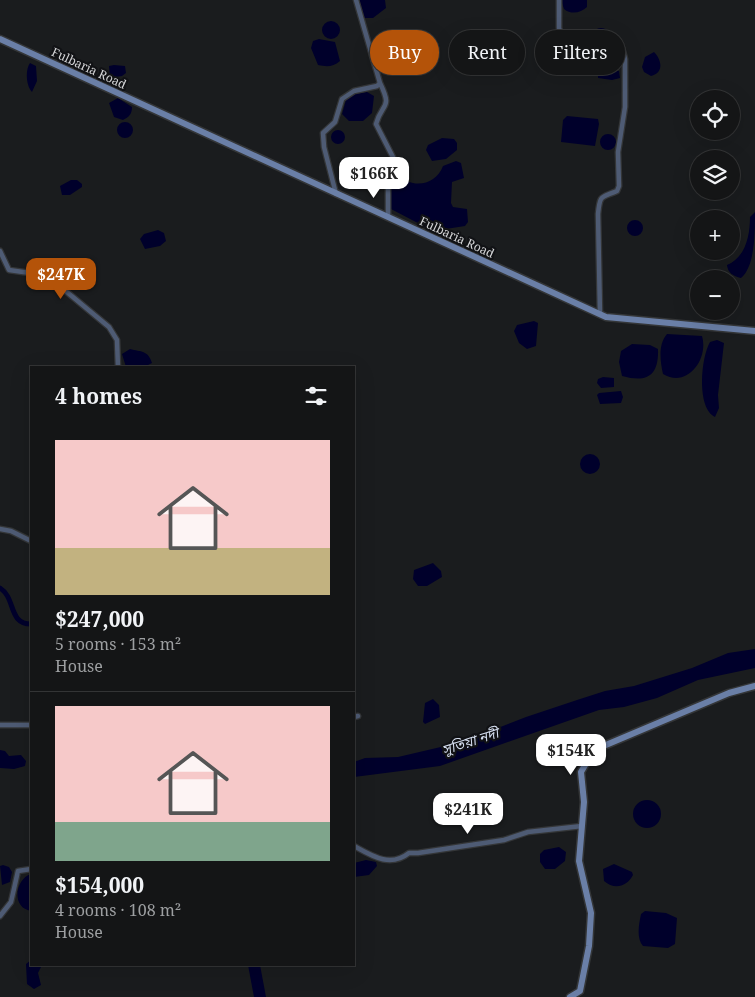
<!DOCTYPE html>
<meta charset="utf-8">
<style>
body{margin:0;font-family:"Noto Serif","Noto Sans Bengali",serif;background:#212223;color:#f1f3f6;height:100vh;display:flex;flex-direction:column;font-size:19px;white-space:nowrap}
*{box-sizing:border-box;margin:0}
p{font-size:16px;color:#9d9fa1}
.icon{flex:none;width:28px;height:28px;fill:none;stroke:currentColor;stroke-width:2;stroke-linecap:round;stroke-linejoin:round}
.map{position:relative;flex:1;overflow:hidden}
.drawer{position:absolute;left:30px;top:366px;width:325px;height:600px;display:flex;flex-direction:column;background:#141516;border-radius:0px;box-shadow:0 5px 20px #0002,0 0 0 1px #333435}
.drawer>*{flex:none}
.hud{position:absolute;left:370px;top:30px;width:310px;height:45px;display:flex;gap:10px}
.controls{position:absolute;left:690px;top:90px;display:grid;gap:10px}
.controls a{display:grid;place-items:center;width:50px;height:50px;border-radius:50%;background:#141516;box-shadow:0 5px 20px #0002,0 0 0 1px #333435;font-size:25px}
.price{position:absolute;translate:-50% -42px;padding:0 11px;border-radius:10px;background:#fff;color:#222;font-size:16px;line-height:32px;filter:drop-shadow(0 1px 2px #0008)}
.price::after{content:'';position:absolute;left:50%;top:30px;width:15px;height:11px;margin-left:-8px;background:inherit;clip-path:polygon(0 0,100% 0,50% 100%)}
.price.active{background:#b45309;color:#fff}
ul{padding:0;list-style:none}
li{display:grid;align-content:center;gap:10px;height:265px;padding:0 25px}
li+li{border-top:1px solid #333435}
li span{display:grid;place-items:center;height:155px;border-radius:0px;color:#555}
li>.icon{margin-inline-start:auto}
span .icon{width:90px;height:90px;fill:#fffc;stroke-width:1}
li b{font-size:21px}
h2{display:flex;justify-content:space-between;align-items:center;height:60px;padding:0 25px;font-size:21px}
.pill{padding:0 18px;border-radius:22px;background:#141516;box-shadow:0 5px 20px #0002,0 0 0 1px #333435;font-size:18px;line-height:45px}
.pill.active{background:#b45309;color:#fff}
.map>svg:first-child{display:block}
.water{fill:#00002b}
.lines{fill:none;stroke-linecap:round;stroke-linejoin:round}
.canal{stroke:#00002b;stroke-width:5}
.street-casing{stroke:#343638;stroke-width:7}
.secondary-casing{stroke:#343638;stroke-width:9}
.street{stroke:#4e5b74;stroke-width:4.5}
.secondary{stroke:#6a7fa7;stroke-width:6}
.labels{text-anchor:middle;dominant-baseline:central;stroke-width:4.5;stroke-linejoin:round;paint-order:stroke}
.street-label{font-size:12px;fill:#d4d5d7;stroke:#111215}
.water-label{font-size:14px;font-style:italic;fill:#d5deef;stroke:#111215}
</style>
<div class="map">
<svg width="755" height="997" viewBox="0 0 755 997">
<rect width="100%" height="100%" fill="#1a1c1e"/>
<path class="water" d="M360,0H385L386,8L373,18H364L359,5Z
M561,0H587V7C581,13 571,15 564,9Z
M322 30a9 9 0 1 1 18 0a9 9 0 1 1-18 0Z
M593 36a8 8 0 1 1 16 0a8 8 0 1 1-16 0Z
M319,39L335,42L340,61C333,67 327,67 318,65L311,48L313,41Z
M654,52C662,60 664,73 651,76L644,72L642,67L645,57Z
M30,63L36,66L37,81L32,92C26,86 25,70 30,63Z
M114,65L125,66L126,73L122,76L110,78L109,66Z
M604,70L619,71L620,78L612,80L598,78V73Z
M367,92L374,96L372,113L363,121H349L342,114L346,100L355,94Z
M118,98L132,107C132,114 129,117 123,120L114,117L109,103Z
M567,116L598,119L599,124L595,146L561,142L563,120Z
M117 130a8 8 0 1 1 16 0a8 8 0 1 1-16 0Z
M331 137a7 7 0 1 1 14 0a7 7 0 1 1-14 0Z
M600 142a8 8 0 1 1 16 0a8 8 0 1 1-16 0Z
M442,138L454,139L457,143V150L446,159L432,161L426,150L428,145Z
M456,161L461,163L464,178L452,182L451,203L453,207L467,209L468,222L465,226L433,231L391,209L390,181L393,174H398C412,190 436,185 443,166Z
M71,180H77L82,184V187L70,195H62L60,186Z
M755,212C755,232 755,267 741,278C733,276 728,273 727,265C746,257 750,235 750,217Z
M627 228a8 8 0 1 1 16 0a8 8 0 1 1-16 0Z
M158,230L164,233L166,241L160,246L145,249L140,239L144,234Z
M534,321L538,323L536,346L527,349L519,343L514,331L517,325Z
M667,334L702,336C709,359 687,389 663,374C660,361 658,344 667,334Z
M717,340L724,343L718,395L719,408L715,417C696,408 701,357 710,342Z
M632,344L650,345L658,349C659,376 647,383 622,376L619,362L621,351Z
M130,349C141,352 148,350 152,363L144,367H126L122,354Z
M603,377L614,378V387L601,388L597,383L598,379Z
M621,391L623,397L621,403L600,404L597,395L599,393Z
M580 464a10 10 0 1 1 20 0a10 10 0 1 1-20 0Z
M433,563L441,571L442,577L427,586H418L413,579L414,570Z
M755,649V668L698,680L657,698L624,707L599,710L440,766L354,777V762L365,758L398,757L462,742L526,717L577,700L605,691L634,686L692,668L728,653Z
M433,699L439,705L440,717L425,724L423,722L425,703Z
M0,750L5,751L9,756L21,755L26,761L25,766L14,769L0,768Z
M633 814a14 14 0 1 1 28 0a14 14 0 1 1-28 0Z
M559,847L566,852L565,861L555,869H545L540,862V854L544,850Z
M366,860L376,862L377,866L369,875L354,877V863Z
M614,864L632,872L633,875C627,887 614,890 604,881L603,869Z
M3,865L9,867L12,872L10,882L2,885L0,866Z
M31,874V911C11,908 15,879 31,874Z
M645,911L666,913L677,918L675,944L668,948L643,946C636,938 639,924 641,914Z
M31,960V965H42L38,973L41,985L34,989L27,984L26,964Z
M248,965H260L266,997H254Z"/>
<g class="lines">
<path class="canal" d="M0,588C16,598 8,624 31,624"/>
<defs>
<path id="street" d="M559,0V28L565,44C574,46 577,44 585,43C596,43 613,44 622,48L625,59V107L618,152L619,186L617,191C601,198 600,194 598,214L600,314
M380,83C393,110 382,102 376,124L397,165L388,178V217
M336,194L324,147L323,133L335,122L342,99L354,91L377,86L380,83L356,0
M0,251L9,270L44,275L50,278L109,327L117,340L118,368
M0,529L11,531L31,541
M354,717L358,716
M0,725H31
M354,846C372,856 390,868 409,853H418L504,840L528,832L582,826
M0,916L11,902L18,871L31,869"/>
<path id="secondary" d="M0,39L606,317L755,331
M570,997L580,991L589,946L591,913L579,861L584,802L581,772L594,750L729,693L755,686"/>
</defs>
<use href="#street" class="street-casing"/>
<use href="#secondary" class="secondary-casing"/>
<use href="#street" class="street"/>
<use href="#secondary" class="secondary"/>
</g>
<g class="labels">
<g class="street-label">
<text transform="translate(89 68) rotate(25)">Fulbaria Road</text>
<text transform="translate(457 237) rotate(25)">Fulbaria Road</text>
</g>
<g class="water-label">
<text transform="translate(470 741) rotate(-18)">সুতিয়া নদী</text>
</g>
</g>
</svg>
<div class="controls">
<a><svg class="icon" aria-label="locate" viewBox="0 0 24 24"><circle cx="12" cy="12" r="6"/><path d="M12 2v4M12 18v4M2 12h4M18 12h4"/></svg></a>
<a><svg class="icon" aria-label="layers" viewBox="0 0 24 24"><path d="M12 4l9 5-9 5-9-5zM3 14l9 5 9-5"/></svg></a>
<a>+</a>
<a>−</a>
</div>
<b class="price" style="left:374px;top:199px">$166K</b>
<b class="price active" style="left:61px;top:300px">$247K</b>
<b class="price" style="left:571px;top:776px">$154K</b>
<b class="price" style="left:468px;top:835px">$241K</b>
<div class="hud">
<a class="pill active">Buy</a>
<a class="pill">Rent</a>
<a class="pill">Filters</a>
</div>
<section class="drawer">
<h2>4 homes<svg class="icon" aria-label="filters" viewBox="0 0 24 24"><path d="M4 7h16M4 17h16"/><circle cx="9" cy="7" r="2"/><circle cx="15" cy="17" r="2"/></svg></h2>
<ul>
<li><span style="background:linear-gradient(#f6c9c9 70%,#c2b280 0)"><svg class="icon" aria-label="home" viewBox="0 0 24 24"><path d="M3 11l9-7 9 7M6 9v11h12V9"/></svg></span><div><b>$247,000</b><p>5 rooms · 153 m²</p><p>House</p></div></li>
<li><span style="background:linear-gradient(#f6c9c9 75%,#7fa58c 0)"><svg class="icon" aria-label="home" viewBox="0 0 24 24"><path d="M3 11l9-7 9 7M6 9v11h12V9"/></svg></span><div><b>$154,000</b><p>4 rooms · 108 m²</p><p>House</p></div></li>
</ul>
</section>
</div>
